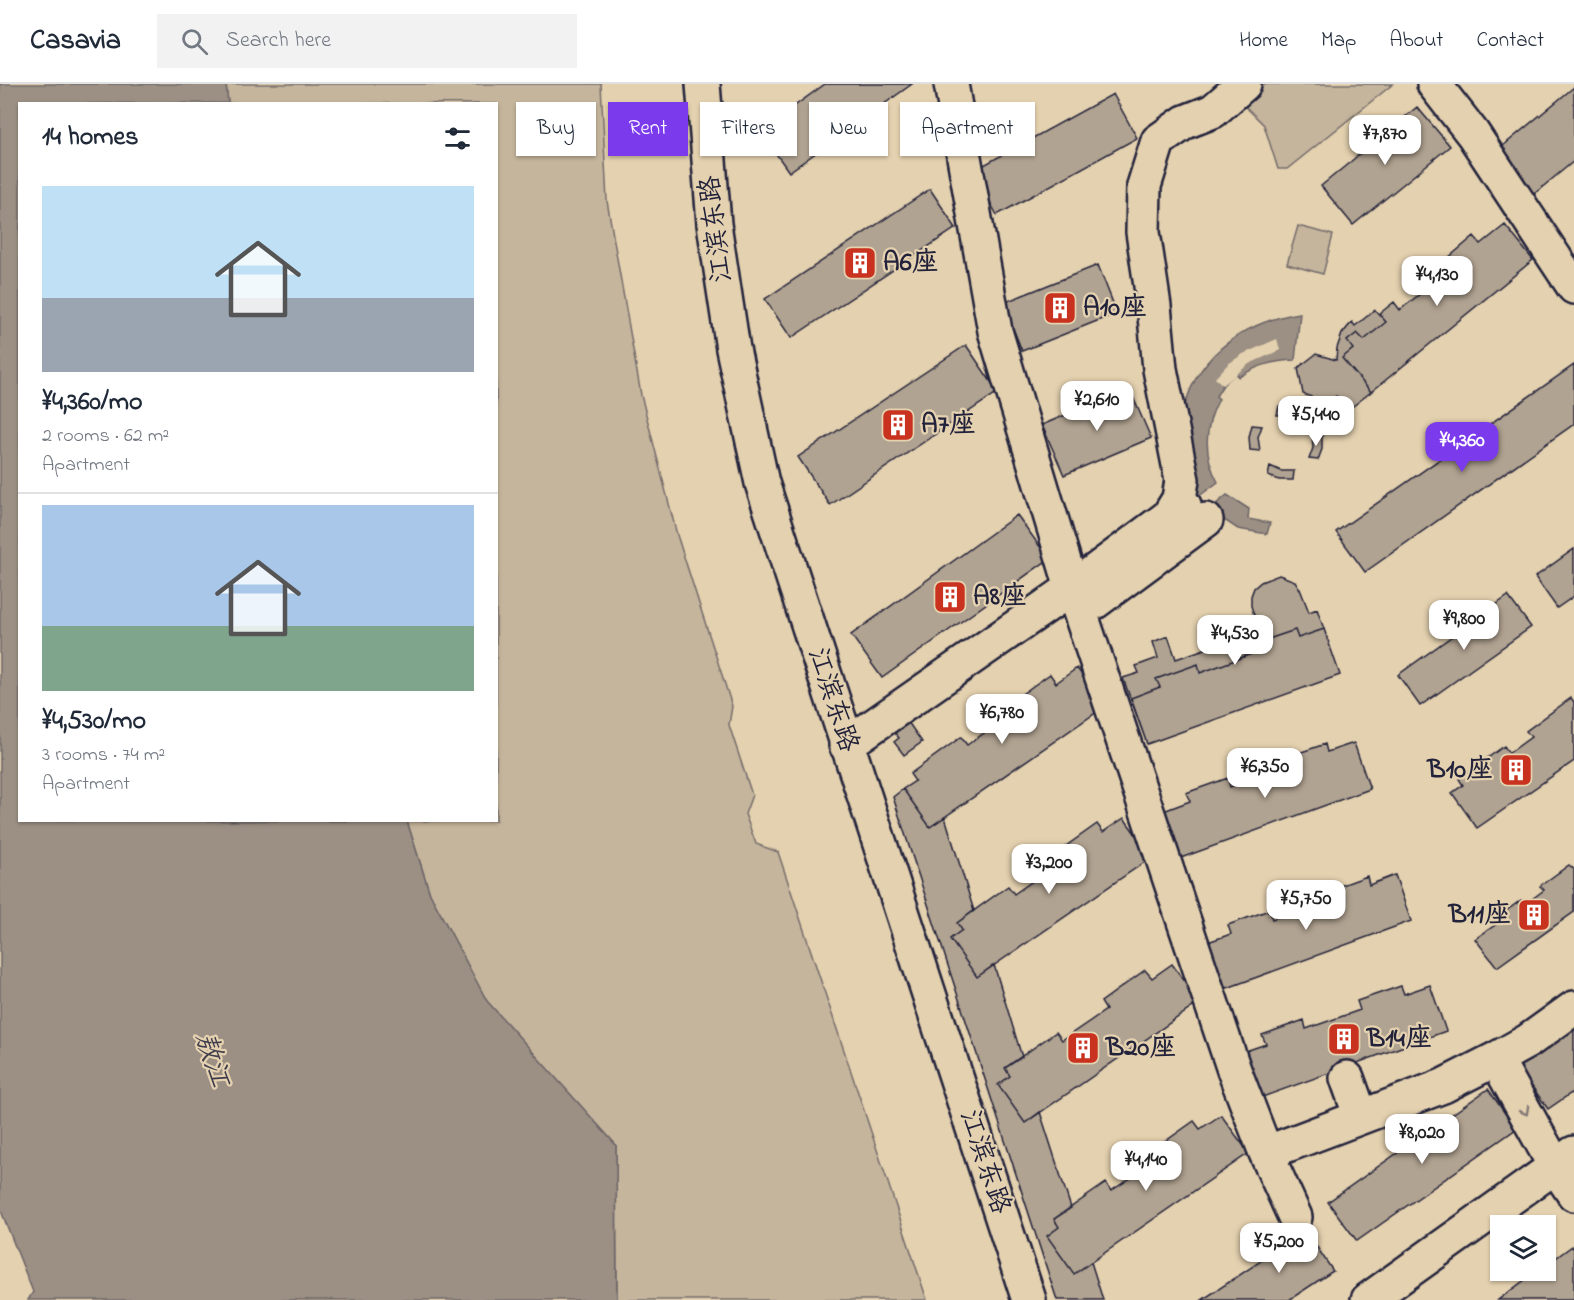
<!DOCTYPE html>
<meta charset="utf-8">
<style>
body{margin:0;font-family:"Indie Flower","LXGW WenKai TC",sans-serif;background:#f2f2f3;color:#1f2937;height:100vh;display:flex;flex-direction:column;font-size:22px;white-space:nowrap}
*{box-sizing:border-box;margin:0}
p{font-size:20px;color:#747a83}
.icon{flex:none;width:33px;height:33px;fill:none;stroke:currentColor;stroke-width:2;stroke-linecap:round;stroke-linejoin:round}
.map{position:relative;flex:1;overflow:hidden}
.side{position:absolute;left:18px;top:18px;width:480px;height:720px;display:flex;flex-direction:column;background:#fff;border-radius:0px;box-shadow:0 2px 4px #0004}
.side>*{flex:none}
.top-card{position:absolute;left:516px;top:18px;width:570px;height:54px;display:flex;gap:12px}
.fabs{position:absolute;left:1490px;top:1131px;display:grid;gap:12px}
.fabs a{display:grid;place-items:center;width:66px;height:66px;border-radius:0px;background:#fff;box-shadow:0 2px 4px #0004;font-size:30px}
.price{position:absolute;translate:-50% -51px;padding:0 14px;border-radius:12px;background:#fff;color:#222;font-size:20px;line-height:39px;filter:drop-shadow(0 2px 3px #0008)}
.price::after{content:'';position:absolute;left:50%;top:36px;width:18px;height:14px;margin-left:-9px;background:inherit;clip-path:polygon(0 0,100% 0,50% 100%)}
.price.on{background:#7c3aed;color:#fff}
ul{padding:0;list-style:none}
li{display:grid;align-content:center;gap:12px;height:318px;padding:0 24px}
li+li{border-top:2px solid #e0e1e3}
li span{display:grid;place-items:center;height:186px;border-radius:0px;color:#555}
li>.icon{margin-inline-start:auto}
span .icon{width:108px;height:108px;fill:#fffc;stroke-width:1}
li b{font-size:26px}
h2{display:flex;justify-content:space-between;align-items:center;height:72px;padding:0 24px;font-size:26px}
.tag{padding:0 21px;border-radius:0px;background:#fff;box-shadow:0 2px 4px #0004;font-size:21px;line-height:54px}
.tag.on{background:#7c3aed;color:#fff}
header{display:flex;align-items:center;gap:36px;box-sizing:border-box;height:84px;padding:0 30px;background:#fff;border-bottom:2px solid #e0e1e3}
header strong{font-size:28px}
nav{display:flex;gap:33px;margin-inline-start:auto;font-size:21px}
.search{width:420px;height:54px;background:#f2f2f3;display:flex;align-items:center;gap:15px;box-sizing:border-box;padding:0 21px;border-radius:0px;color:#747a83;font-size:22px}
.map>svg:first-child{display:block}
.green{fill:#c5b59c;stroke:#746c6c;stroke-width:1.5}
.water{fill:#9c9084;stroke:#6b6467;stroke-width:1.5}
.pier{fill:#e4d1af}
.building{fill:#b1a391;stroke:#22223b;stroke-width:1.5}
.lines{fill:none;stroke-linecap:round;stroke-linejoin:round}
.minor-casing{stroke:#22223b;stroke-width:38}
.secondary-casing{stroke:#22223b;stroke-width:38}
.minor{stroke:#e4d1af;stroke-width:33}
.secondary{stroke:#e4d1af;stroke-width:33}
.oneway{stroke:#837a75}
.labels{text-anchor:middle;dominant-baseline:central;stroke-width:4.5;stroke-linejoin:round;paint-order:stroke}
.street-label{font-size:27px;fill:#22223b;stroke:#e4d1af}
.poi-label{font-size:27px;font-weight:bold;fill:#22223b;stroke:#e4d1af;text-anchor:start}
.water-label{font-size:28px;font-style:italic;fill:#403e4d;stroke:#e4d1af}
</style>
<header>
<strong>Casavia</strong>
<div class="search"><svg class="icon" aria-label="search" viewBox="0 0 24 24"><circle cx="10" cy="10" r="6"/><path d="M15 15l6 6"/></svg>Search here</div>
<nav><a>Home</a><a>Map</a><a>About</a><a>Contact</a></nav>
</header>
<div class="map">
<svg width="1574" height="1216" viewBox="0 0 1574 1216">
<rect width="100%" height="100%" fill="#e4d1af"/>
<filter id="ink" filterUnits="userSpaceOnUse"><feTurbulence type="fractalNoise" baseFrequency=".0167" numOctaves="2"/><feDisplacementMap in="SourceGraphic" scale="12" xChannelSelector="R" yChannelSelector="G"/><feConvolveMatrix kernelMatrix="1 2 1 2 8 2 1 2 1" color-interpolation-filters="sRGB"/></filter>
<g filter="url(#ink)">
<path class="green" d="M226,0H601L607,117L641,311L677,451L732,622L729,641L752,711L745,730L756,760L778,768L927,1216H617L616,1061L487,918L430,810L407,737L496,736V20L228,19Z
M1259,0H1393L1287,85H1278L1264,41L1245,22L1243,14Z
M1298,142L1333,151L1323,190L1287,180Z"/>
<path class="water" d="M0,0H226L228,19L20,20V736L407,737L430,810L487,917L616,1061L617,1216H28L33,1208L0,1124Z
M1300,229L1295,276C1273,277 1258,281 1239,293L1236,289L1223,301L1216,312L1219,315C1204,342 1203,371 1218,398L1198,413C1190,399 1189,385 1186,369C1185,359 1180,347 1182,337C1190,275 1242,238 1300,229Z
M1227,411L1249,425L1248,435L1270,439L1267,450L1238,445L1209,426Z"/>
<path class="pier" d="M1277,255L1280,266L1249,280L1223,301L1215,294L1228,280L1243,270Z"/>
<path class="building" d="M825,0H912L789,88L760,47Z
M1574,3V77L1534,110L1498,66Z
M1113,10L1137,54L997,131L973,87Z
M1417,23L1450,62L1353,141L1321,102Z
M930,105L956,144L791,254L765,215Z
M1505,141L1533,176L1371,308L1342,274L1353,265L1347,257L1357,249L1364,256L1386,238L1379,230L1394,218L1400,226L1447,188L1441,180L1474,152L1481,160Z
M1098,181L1117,229L1022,267L1003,219Z
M1375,226L1386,238L1364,256L1357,249L1347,257L1353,265L1342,274L1371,308L1348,326L1336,312L1327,319L1303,310L1298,284L1316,270L1336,276L1337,264L1342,250L1352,238L1355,242Z
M966,261L998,308L830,421L798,373Z
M1574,281V340L1365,488L1336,448Z
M1129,304L1151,354L1064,391L1042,341Z
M1279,322H1292L1303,326L1302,335L1291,331H1277Z
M1252,341L1262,342L1258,353L1260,367L1250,366L1249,353Z
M1312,351L1322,352V365L1318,376L1309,375L1313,364Z
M1270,382L1281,387H1294L1293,396H1279L1268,392Z
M1017,431L1049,475L882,594L851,551Z
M1574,465V512L1557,524L1535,493Z
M1279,491L1295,497L1300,505L1309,528L1317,525L1340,591L1147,660L1123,594L1139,589L1136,582L1158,574L1153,558L1168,552L1176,575L1259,546L1251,522V512L1254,504L1261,498Z
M1508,512L1531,543L1420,622L1398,591Z
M1324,545L1340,591L1147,660L1131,614L1160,603L1156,595L1198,580L1200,589L1254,569L1251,561L1295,546L1298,554Z
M1077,584L1104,623L930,743L903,705L915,697L910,690L961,653L967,661L1011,630L1005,622L1050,590L1056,599Z
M1571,614L1574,618V677L1477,744L1452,709L1463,701L1459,695L1504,662L1509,669L1531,653L1526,647Z
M908,638L922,658L904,671L894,658L899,654L894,648Z
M1354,659L1370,705L1178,775L1161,728L1190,717L1186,709L1228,694L1230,703L1284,684L1281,675L1325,660L1327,668Z
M903,705L930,743L945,733L974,827L957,839L962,846L950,855L977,893L994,881L1022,973L1005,984L1010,992L998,1001L1025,1039L1040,1028L1071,1124L1054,1135L1059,1143L1047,1152L1074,1190L1091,1178L1103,1216H1057L893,713Z
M1124,734L1152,773L977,893L950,855L962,846L957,839L1008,802L1014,810L1058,779L1052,772L1097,740L1103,748Z
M1569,781L1574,785V828L1497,883L1475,855L1498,839L1495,835L1521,816L1524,821L1544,806L1540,802Z
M1395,791L1411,837L1219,907L1202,860L1231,850L1228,841L1269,826L1272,835L1326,816L1323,808L1367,792L1369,801Z
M1172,880L1200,918L1025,1039L998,1001L1010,992L1005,984L1056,948L1062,956L1106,926L1101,918L1145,886L1152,894Z
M1430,901L1446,947L1254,1016L1237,970L1266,960L1262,951L1304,936L1306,945L1360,926L1357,917L1401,902L1404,910Z
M1574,929V1007L1548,1025L1511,973Z
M1488,1005L1516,1045L1357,1157L1328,1118Z
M1221,1031L1249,1069L1074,1190L1047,1152L1059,1143L1054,1135L1106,1099L1111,1107L1156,1077L1149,1069L1194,1037L1200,1045Z
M1306,1147L1333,1187L1289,1216H1202Z
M1572,1162L1574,1165V1216H1498L1538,1186H1545V1182Z"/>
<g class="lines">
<defs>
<path id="minor" d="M951,0L995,247L1072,504L1234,986L1266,1069L1295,1133
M1434,0L1473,50L1574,203
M1168,433L1179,415L1182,396L1160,285L1154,222L1143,148L1144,102L1158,57L1185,38L1213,27L1244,0
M1095,518L1206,436
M846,661L1072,504L1184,421
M1496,975L1555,1082L1574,1110
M1347,994L1361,1033
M1266,1069L1443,1002L1496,975L1528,957L1574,924"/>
<path id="secondary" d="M703,0L714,140L733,265L762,399L1029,1216
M1368,1216L1574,1069"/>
</defs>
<use href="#minor" class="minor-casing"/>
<use href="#secondary" class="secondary-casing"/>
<use href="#minor" class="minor"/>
<use href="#secondary" class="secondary"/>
</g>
<defs><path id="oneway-chevron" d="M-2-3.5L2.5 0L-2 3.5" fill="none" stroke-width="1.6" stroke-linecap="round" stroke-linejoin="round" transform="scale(1.5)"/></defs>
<use class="oneway" href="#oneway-chevron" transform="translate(1525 1027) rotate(61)"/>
</g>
<defs>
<symbol id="building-square" viewBox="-11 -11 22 22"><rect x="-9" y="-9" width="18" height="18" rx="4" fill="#c8321e" stroke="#e4d1af"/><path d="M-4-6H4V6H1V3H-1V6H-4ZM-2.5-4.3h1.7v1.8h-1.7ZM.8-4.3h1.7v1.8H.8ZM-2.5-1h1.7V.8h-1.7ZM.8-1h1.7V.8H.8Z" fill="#fff"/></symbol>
</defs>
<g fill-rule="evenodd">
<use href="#building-square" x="841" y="160" width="38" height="38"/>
<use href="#building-square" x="1041" y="205" width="38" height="38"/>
<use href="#building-square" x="879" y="322" width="38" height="38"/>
<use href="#building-square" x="931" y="494" width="38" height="38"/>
<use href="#building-square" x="1497" y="667" width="38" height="38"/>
<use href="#building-square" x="1515" y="812" width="38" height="38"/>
<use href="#building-square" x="1325" y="936" width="38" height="38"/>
<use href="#building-square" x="1064" y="945" width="38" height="38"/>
</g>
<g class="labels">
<g class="street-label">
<text transform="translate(717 145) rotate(-97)">江滨东路</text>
<text transform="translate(832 616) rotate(72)">江滨东路</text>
<text transform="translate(984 1078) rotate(72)">江滨东路</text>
</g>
<g class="poi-label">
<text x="883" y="179">A6座</text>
<text x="1083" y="224">A10座</text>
<text x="921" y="341">A7座</text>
<text x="973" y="513">A8座</text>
<text x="1493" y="686" text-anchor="end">B10座</text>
<text x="1511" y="831" text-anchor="end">B11座</text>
<text x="1367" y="955">B14座</text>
<text x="1106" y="964">B20座</text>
</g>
<g class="water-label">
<text transform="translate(211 976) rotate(72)">敖江</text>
</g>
</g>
</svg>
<div class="fabs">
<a><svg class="icon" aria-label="layers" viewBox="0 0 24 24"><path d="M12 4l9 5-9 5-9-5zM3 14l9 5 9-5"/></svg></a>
</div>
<b class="price" style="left:1385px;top:82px">¥7,870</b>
<b class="price" style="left:1437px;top:223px">¥4,130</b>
<b class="price" style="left:1097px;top:348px">¥2,610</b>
<b class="price" style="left:1316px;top:363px">¥5,440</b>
<b class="price on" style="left:1462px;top:389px">¥4,360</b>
<b class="price" style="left:1464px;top:567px">¥9,800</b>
<b class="price" style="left:1235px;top:582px">¥4,530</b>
<b class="price" style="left:1002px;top:661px">¥6,780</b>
<b class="price" style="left:1265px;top:715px">¥6,350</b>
<b class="price" style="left:1049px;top:811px">¥3,200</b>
<b class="price" style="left:1306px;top:847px">¥5,750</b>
<b class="price" style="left:1422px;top:1081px">¥8,020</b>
<b class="price" style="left:1146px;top:1108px">¥4,140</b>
<b class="price" style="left:1279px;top:1190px">¥5,200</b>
<div class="top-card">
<a class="tag">Buy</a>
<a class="tag on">Rent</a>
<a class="tag">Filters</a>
<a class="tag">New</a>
<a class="tag">Apartment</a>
</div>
<section class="side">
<h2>14 homes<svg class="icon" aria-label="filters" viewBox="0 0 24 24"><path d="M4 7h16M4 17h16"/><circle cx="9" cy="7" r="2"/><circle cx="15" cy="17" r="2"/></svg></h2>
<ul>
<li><span style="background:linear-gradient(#bfe0f5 60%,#9aa5b1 0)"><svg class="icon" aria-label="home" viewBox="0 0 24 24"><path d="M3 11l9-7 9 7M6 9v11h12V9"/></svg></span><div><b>¥4,360/mo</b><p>2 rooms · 62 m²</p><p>Apartment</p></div></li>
<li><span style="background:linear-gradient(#a9c7e8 65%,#7fa58c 0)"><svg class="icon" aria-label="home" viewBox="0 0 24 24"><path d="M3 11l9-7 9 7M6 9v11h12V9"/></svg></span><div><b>¥4,530/mo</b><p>3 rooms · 74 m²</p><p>Apartment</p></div></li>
</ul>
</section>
</div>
